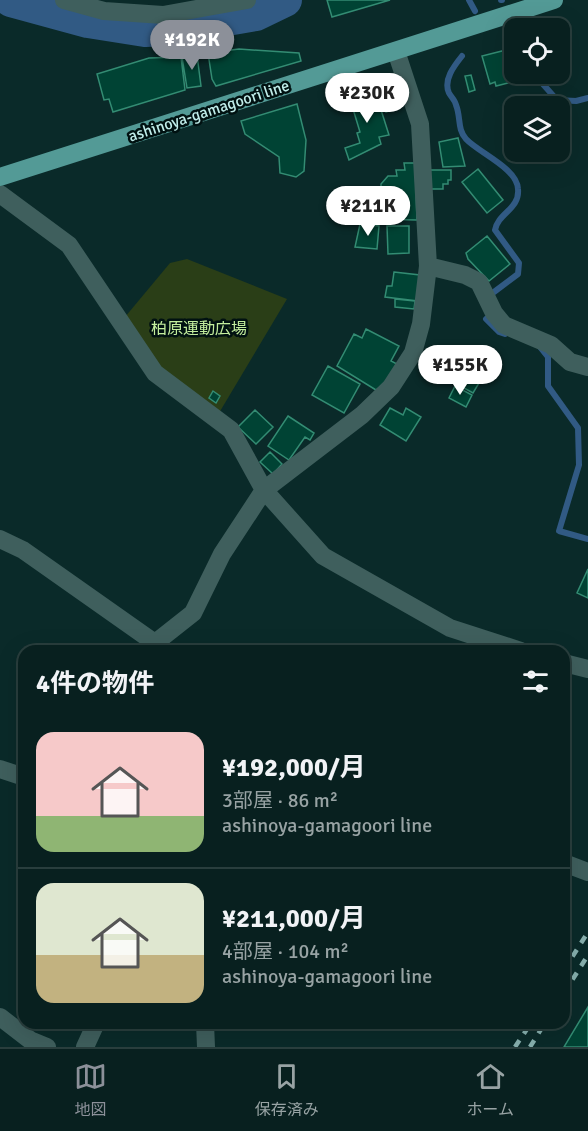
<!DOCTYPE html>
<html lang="ja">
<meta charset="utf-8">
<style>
body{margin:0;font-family:Signika,"Noto Sans JP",sans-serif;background:#112828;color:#f1f3f6;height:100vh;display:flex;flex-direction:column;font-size:22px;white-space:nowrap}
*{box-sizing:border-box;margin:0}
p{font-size:20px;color:#98a3a4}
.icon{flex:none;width:33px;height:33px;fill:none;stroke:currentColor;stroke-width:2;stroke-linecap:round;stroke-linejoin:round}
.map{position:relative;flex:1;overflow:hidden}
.details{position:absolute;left:18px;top:645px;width:552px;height:384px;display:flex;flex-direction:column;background:#08201f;border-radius:18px;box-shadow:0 6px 24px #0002,0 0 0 2px #293e3d}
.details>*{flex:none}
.fabs{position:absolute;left:504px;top:18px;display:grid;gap:12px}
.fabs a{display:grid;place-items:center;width:66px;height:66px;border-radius:12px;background:#08201f;box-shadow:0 6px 24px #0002,0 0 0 2px #293e3d;font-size:30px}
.price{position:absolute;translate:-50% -51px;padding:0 14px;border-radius:21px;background:#fff;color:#222;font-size:20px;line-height:39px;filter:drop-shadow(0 2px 3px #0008)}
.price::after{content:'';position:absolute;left:50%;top:36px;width:18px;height:14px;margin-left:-9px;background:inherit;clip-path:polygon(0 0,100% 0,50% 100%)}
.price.current{background:#8c9099;color:#fff}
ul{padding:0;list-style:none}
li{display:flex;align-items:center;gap:18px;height:150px;padding:0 18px}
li+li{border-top:2px solid #293e3d}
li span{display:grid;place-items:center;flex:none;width:168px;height:120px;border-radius:18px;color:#555}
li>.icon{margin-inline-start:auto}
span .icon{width:72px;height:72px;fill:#fffc;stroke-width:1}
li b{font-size:26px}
h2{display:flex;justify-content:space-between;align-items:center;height:72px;padding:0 18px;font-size:26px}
.dock{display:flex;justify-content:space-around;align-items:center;height:84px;border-top:2px solid #293e3d;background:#08201f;font-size:16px;color:#98a3a4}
.dock a{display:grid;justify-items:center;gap:3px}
.dock .current{color:#8c9099}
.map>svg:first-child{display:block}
.green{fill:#2a3e17}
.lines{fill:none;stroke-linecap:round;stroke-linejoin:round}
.stream{stroke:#315a84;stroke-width:6}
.river{stroke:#315a84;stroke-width:34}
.building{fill:#004334;stroke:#338c73;stroke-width:1.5}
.minor{stroke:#3f5f5d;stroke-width:18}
.major{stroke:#539a96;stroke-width:18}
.rail{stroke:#87b0ae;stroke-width:4.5;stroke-dasharray:8 8;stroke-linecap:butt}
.labels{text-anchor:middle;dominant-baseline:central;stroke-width:5;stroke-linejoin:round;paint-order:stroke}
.street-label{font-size:16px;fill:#c0edea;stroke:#011}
.park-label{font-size:16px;fill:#c3ee9d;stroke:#011}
</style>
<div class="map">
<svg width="588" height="1047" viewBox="0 0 588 1047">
<rect width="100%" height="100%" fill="#0a2a29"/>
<path class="green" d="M187,259L287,299L216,418L155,373L125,317L170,263Z"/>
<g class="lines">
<path class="stream" d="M469,0L475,11
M501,0H502
M514,36V37
M462,56C454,66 443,80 449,93C451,97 455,100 456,105C461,117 457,129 466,139C479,153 517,168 518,189C520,209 498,213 495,230L519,263L518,274L494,292
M534,74L557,100L576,101L588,98
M486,319L499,332L505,334
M540,347L548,357V386L578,428L579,465L559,531L588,539"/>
<path class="river" d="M11,0L88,21L145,30L169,29L256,14L285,0"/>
</g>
<path class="building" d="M327,0H390L332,17Z
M560,39L568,76L552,80L550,74H560Z
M239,49L299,53L301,61L216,86L212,79L208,53Z
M506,50L512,82L496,86L495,82L490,84L482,56Z
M197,55L201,86L187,88L182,57Z
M181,57L185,90L113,112L109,99L104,100L97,74L149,58Z
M471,75L475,90L469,92L465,76Z
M398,83L403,101L400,102L401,107L386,112L379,89Z
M375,91L389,135L379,137L381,144L349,160L345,148L360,143L357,133L360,132L350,99Z
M297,104L306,140L304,171L296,177L280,173L279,157L245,134L241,121Z
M458,138L465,166L443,167L439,142Z
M404,163H415L417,220L368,219L367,190L381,189V184L388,176H397L396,170H405Z
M478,169L503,200L487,213L462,182Z
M430,170H451V180H448V184H443V189H430Z
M358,195L363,201L355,207L350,200Z
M360,224L379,226L377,249L355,247Z
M387,226H409V253L388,254Z
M487,236L510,264L489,281L468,259L466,253Z
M394,272L420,275L418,301L385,297L387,286H392Z
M395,299L415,301L414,309L395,307Z
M366,329L399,346L391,361L397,364L387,382L376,390L337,366L354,334L362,338Z
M468,364L479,369L477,374L466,370Z
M328,366L360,384L344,413L312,395Z
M461,373L479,383L473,393L455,383Z
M455,386L472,395L466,407L449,398Z
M213,391L220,396L216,403L209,398Z
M390,408L403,415L406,408L421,417L406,441L380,425Z
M255,410L273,427L256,444L238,427Z
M288,416L314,433L310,440L305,437L289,460L268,446Z
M270,452L282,464L273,474L260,462Z
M588,569V598L577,593Z
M588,1007V1047H564Z"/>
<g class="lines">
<path class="minor" d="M64,0L104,11L163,15L247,0
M0,194L69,245L155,373L231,430L264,490L323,556L450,628L521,651
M428,266L465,275L479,282L494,313L504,325L551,345L570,362L588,367
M0,539L23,550L155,643L158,651
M155,643L193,613L222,554L264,490L362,415L391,387L413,353L421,324L428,266L420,124L396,51
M564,663L588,669
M0,769L24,777
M564,863L588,872
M0,1017L30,1040L47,1047
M205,1023L206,1047
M85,1047L96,1023"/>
<path class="major" d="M0,177L554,0"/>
<path class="rail" d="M564,970L588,932
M564,993L588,955
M515,1047L531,1023
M530,1047L545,1023"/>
</g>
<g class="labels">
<g class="street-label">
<text transform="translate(209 111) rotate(-18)">ashinoya-gamagoori line</text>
</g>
<g class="park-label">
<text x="199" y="329">柏原運動広場</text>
</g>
</g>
</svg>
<div class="fabs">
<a><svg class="icon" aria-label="locate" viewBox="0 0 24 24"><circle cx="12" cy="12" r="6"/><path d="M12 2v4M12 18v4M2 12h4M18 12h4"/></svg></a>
<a><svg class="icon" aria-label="layers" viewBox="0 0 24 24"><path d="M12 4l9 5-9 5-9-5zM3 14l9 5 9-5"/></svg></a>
</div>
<b class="price current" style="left:192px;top:71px">¥192K</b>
<b class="price" style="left:367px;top:124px">¥230K</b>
<b class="price" style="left:368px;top:237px">¥211K</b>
<b class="price" style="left:460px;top:396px">¥155K</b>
<section class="details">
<h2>4件の物件<svg class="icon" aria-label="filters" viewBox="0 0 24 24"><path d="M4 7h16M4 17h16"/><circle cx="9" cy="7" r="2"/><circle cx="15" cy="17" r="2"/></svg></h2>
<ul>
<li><span style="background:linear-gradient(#f6c9c9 70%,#8fb573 0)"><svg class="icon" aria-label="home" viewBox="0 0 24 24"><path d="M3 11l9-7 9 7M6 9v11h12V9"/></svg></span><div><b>¥192,000/月</b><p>3部屋 · 86 m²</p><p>ashinoya-gamagoori line</p></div></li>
<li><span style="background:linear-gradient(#dfe7d0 60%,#c2b280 0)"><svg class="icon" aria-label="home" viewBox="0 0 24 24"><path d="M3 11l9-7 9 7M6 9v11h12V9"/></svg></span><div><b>¥211,000/月</b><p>4部屋 · 104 m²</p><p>ashinoya-gamagoori line</p></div></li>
</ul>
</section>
</div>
<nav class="dock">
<a class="current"><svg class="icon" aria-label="map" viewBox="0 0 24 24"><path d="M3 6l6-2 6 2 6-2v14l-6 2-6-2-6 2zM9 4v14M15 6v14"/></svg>地図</a>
<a><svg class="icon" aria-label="saved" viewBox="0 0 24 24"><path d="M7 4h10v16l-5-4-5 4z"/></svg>保存済み</a>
<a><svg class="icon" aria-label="home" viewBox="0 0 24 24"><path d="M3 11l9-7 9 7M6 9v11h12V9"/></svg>ホーム</a>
</nav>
